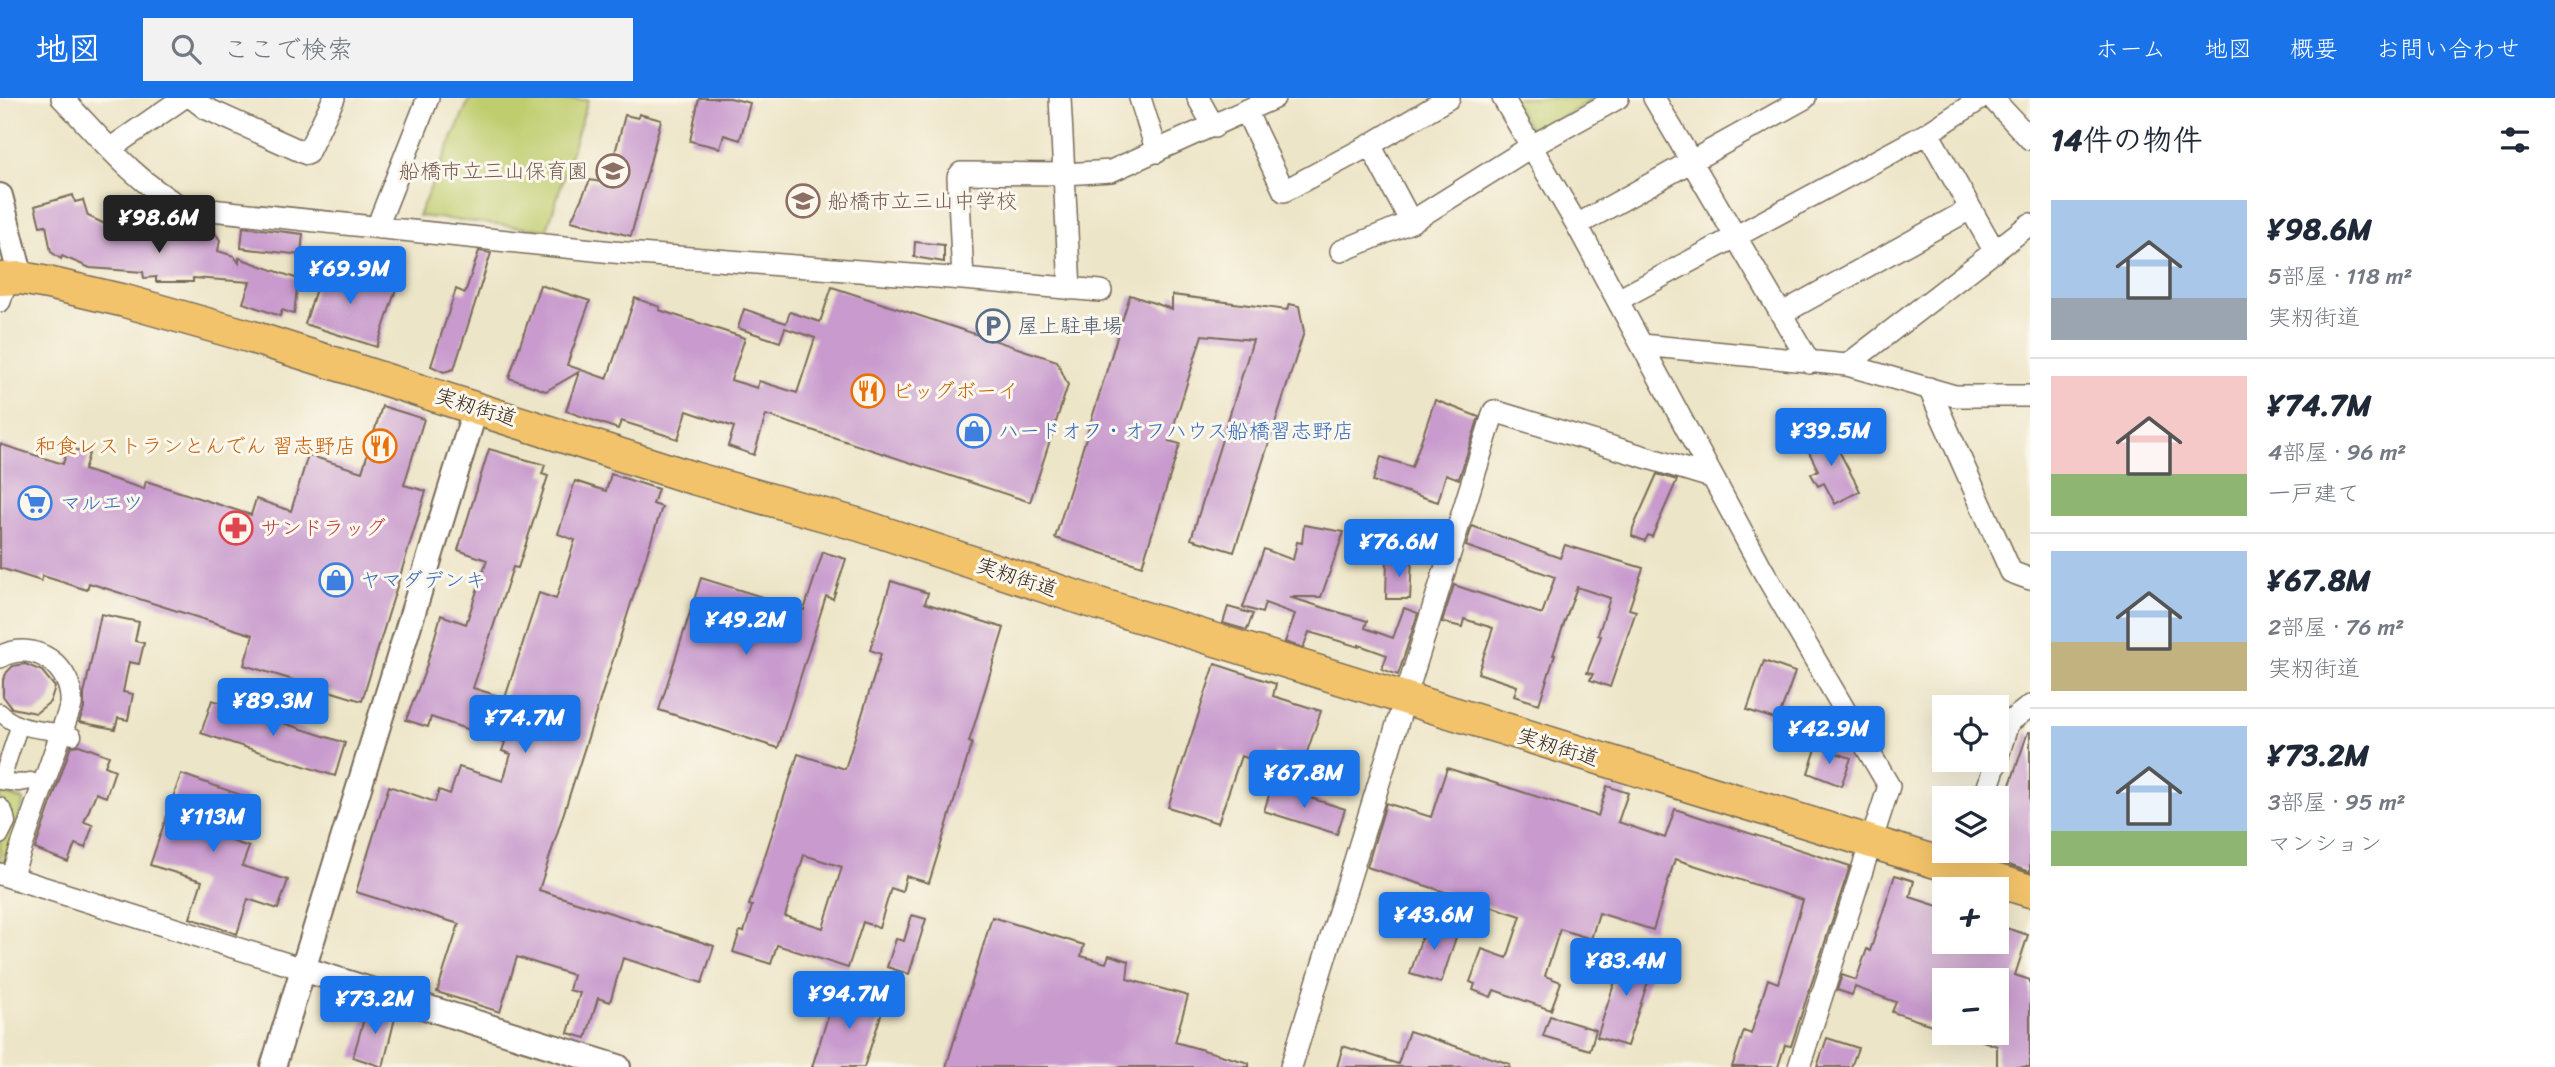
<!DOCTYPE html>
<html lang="ja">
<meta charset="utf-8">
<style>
body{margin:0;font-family:Sriracha,"Klee One",sans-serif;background:#f2f2f3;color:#1f2937;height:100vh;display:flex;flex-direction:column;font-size:26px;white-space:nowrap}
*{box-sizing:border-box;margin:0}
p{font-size:23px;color:#747a83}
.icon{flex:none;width:38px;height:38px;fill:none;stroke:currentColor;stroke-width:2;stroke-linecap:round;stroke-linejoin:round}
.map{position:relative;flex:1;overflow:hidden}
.drawer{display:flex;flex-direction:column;background:#fff;width:525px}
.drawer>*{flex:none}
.buttons{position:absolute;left:1932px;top:597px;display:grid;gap:14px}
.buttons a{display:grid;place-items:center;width:77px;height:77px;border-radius:0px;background:#fff;box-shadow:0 7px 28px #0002;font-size:35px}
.price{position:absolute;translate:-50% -60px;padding:0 16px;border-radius:7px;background:#1a73e8;color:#fff;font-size:23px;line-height:46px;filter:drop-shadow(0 2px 4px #0008)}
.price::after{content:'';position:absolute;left:50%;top:42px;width:21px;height:16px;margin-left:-10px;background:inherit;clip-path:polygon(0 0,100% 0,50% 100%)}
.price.on{background:#222;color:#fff}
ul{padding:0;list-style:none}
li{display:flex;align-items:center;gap:21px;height:175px;padding:0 21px}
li+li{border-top:2px solid #e0e1e3}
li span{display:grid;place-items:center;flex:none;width:196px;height:140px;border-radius:0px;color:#555}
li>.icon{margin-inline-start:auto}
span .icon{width:84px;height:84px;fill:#fffc;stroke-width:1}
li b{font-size:30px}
h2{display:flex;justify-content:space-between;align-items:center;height:84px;padding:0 21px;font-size:30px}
header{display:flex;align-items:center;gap:42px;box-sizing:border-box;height:98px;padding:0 35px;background:#1a73e8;color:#fff}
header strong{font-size:33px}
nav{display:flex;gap:38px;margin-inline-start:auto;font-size:24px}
.search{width:490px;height:63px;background:#f2f2f3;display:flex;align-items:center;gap:18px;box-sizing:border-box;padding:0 24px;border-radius:0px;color:#747a83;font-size:26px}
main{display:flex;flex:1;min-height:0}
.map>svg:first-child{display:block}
.green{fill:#c0cd6e;stroke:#7e7c46;stroke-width:2}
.building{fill:#c89acd;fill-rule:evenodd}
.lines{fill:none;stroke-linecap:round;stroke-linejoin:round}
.pedestrian-casing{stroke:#796b59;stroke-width:19}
.minor-casing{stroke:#796b59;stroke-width:24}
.tertiary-casing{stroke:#796b59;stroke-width:28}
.primary-casing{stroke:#796b59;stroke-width:35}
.pedestrian{stroke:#fff;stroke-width:16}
.minor{stroke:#fff;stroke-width:21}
.tertiary{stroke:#fff;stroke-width:24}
.primary{stroke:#f2c36a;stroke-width:32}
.labels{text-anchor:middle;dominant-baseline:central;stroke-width:6;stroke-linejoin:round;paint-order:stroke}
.education-label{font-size:21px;fill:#785e54;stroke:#fbf7ec;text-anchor:end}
.service-label{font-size:21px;fill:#4e5e75;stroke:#fbf7ec;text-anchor:start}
.food-label{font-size:21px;fill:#c56008;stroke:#fbf7ec;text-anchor:start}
.street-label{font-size:21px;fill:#3b2a1e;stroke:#fbf7ec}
.shop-label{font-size:21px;fill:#366cbe;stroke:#fbf7ec;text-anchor:start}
.health-label{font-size:21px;fill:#be3a42;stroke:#fbf7ec;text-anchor:start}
</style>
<header>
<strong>地図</strong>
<div class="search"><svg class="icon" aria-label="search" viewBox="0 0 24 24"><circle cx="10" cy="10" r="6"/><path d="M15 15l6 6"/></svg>ここで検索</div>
<nav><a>ホーム</a><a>地図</a><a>概要</a><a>お問い合わせ</a></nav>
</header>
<main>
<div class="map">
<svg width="2030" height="969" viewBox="0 0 2030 969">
<rect width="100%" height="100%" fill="#fbf7ec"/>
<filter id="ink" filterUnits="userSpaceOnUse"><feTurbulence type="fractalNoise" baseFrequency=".0143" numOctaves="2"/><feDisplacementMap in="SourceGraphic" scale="14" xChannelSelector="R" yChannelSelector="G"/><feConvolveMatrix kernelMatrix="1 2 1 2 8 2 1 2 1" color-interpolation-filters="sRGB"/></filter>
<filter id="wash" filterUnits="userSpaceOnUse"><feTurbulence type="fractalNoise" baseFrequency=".00686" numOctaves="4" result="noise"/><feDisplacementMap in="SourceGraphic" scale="28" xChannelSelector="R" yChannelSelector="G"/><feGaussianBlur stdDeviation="1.57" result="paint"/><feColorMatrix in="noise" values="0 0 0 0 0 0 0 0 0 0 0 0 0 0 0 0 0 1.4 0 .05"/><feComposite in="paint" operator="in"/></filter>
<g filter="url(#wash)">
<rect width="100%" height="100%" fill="#ede5c7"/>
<path class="green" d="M470,0L588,2L547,132L418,118Z
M1511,0H1597L1539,32L1529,29Z
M0,694L24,702L4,769L0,768Z"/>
<g id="blocks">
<path class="building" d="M699,0H730L750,5L740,42L724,37L720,50L690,43Z
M639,16L661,22L631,138L571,123L590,82L607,85L625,17L638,20Z
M73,97L75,104L83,102L88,118L132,139L131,117L146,116L149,141H200V136L215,135L220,142L218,153L234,158L239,165V160L298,181L294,216L282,212L280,218L243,205L250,184L193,180V184H156V179L144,180L143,174L90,170L62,158L61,161L51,154L46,127L40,128L35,108Z
M243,129L303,136L301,157L241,150Z
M915,144L944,147V164L914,159Z
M479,153L491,155L454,271L444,274L431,268L456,191L465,195Z
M323,168L396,191L377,249L305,226Z
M540,187L590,203L567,267L607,281L635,200L660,209L659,212L745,240L731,282L757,290L759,283L797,295L815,240L785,230L780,244L738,230L744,211L786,225L790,214L820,224L832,189L1057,263L1068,287L1030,404L766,317L754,357L728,348L734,329L687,313L678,341L621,323L618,331L566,313L579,274L546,293L509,280Z
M1130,197L1172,211V197L1287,212L1289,206L1299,208L1304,234L1234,454L1191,441L1253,242L1202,237L1169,343L1180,346L1142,468L1055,440Z
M1435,302L1479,319L1459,381L1446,376L1438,404L1373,383L1381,359L1412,369Z
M382,308L424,321L404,387L426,393L362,603L244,567L253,537L89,485L87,492L43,478L41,483L0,470V346L63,366L68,349L89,356L84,372L144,391L146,383L251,417L256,401L291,413L308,357L362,374Z
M1828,332L1860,393L1835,406L1824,385L1818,388L1811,376L1818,372L1804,344Z
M489,351L545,367L542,376L548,378L518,470L513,469L473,590L505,600L539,495L556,501L575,442L558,436L575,383L606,393L611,376L658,391L653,406L662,409L539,792L714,848L702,885L623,860L610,904L598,900L586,940L568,935L580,895L569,892L573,877L517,859L500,914L437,894L459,826L356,794L389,688L435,704L439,692L450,696L459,669L503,683L511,656L502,653L505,644L431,619L428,629L406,622L425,573L441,517L466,526L487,462L458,452Z
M1657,376L1677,382L1652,439L1648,437L1645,443L1632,438L1633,430Z
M1304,427L1344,434L1321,499H1289L1367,523L1365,530L1393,540L1404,510L1418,515L1398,577L1382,571L1387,557L1359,547V549L1309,534L1303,550L1285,544L1295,516L1265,505L1262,515L1243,509L1264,451L1293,462L1297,444L1302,445Z
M1472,428L1560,460L1565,447L1643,470L1629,511L1636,513L1610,589L1590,582L1593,576L1587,575L1601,538L1598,537L1610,500L1577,489L1553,557H1555L1539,606L1514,598L1517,588L1478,575L1493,530L1464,521L1462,529L1442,524L1454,487L1542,516L1555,479L1466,448Z
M823,454L846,461L833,501L826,498L778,650L659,612L701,480L804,512Z
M1387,460L1412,461L1410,501H1386Z
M891,483L928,495L925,505L1004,530L969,644L972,645L929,785L906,778L902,794L891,790L879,830L863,824L848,870L777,847L771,866L733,854L740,833L744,834L752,808L749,807L798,656L845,671L881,556L870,552ZM804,757L842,769L823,830L785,818Z
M1228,509L1253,516L1247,532L1223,525Z
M101,516L139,524L135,543L144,545L139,566L129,564L123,594L133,596L128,622L118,620L115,631L79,624L84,611V596Z
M1764,563L1795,574L1778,622L1747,612Z
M25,566L42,573L55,589L50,604L36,615L12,610L3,598V582L7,574L13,568Z
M1215,566L1276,586L1273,598L1321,613L1304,663L1276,654L1272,668L1241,658L1218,725L1168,709Z
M212,602L345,645L335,678L201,635Z
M2028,634H2030V774L1997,763V725Z
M79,647L109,658L105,668L115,672L106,699L96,695L84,724L93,727L85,750L75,746L68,764L35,751L71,648Z
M1817,648L1851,660L1841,688L1808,675Z
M1447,670L1598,718L1607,688L1628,695L1618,724L1665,740L1675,711L1850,768L1791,948L1785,947L1778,969H1732L1744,933L1751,936L1768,881L1778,885L1803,802L1675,761L1653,832L1599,815L1591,841L1560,831L1545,878L1561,884L1551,912L1494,892L1491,899L1473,892L1475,886L1470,884L1482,851L1507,860L1521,818L1367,769L1386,705L1431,719Z
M181,676L247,699L231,743L249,749L242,768L288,782L278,811L248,801L237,836L190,820L202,783L150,767Z
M1272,688L1345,711L1337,736L1264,713Z
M1895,777L1914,783L1910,799L1944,810V844H1997V827L2028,837L2015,877L2030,882V969H1997V948L1965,937L1966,934H1997V882H1944V931L1892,914L1896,904L1855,889L1852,897L1837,892L1842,877L1856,882L1867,851L1870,853Z
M912,817L926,821L909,876L887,869L896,841L904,843Z
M992,819L1084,847L1081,858L1106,865L1109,857L1129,863L1127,881L1188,898L1175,944L1249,965V969H946Z
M1427,823L1458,833L1441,885L1410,876Z
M1625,852L1655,862L1627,948L1597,939Z
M837,890L885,905L864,969H812Z
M368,907L396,916L383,969L353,959Z
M1550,918L1596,932L1590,952L1543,938Z
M1409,933L1510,966V969H1337L1343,948L1398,966Z
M1827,940L1858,950L1851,969H1817Z"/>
</g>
</g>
<g filter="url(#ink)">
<use href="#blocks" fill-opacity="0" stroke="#796b59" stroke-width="2"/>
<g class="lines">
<defs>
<path id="pedestrian" d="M0,614C21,636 47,629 73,638
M0,683L18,685L31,683
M1,683L19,629
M0,708L5,715L7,724L0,738"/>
<path id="minor" d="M62,0C99,38 135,84 182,109L613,154L963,181L958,79L961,75L1065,76L1111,73L1274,0
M192,0L205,10L307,56L334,0
M1060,0L1070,191
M1140,0L1157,54
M1198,0L1214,29
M1503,0L1577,127L1761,469L1889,688L1799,969
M1654,0L1810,265
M1992,0L2030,41
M1246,13L1284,93L1370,47L1449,0
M1928,35L1995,154
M1370,47L1411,124
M111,50L183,0
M1577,127L1805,0
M379,130L381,119L428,0
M1341,153L1411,124L1532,48L1618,0
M963,181L1101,193
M1618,202L1928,35L1982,0
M0,203L7,181
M1781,216L1970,111
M1642,247L1847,267L1955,298H2030
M1847,267L2030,126
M1929,290L2011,474L2030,481
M0,559C34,540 74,569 71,607L11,779
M1997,661L2008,625L2030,608
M1984,700L1997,662
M0,776L303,871
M1291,969L1494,313L1711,379"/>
<path id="tertiary" d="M0,98L21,180
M303,871L618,969
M273,969L476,309"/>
<path id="primary" d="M0,181L21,180L48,185L125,203L252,239L693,380L860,427L1083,501L2030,793"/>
</defs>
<use href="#pedestrian" class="pedestrian-casing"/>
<use href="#minor" class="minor-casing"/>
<use href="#tertiary" class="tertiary-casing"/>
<use href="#primary" class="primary-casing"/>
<use href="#pedestrian" class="pedestrian"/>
<use href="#minor" class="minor"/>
<use href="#tertiary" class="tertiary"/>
<use href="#primary" class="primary"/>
</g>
</g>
<defs>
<symbol id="school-ring" viewBox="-11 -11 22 22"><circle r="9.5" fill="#fbf7ec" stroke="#8d6e63" stroke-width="1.5"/><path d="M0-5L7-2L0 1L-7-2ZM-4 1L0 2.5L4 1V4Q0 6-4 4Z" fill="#8d6e63"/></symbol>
<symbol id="parking-ring" viewBox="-11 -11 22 22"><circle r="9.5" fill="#fbf7ec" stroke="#5c6f8a" stroke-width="1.5"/><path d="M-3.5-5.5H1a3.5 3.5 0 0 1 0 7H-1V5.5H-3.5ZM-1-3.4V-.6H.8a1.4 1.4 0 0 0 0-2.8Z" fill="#5c6f8a"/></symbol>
<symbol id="restaurant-ring" viewBox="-11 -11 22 22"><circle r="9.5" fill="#fbf7ec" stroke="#e8710a" stroke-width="1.5"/><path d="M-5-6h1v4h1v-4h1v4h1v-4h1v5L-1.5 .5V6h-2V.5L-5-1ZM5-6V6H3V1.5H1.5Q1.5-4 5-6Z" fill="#e8710a"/></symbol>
<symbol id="shop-ring" viewBox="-11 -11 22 22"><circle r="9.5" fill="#fbf7ec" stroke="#3f7fe0" stroke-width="1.5"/><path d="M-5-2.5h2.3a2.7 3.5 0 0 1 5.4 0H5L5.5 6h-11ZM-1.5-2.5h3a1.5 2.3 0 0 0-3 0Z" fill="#3f7fe0"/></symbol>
<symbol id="supermarket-ring" viewBox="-11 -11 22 22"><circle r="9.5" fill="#fbf7ec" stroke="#3f7fe0" stroke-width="1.5"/><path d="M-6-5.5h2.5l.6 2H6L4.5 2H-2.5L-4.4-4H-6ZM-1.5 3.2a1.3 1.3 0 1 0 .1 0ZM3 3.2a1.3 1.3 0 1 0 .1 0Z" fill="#3f7fe0"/></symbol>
<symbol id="pharmacy-ring" viewBox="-11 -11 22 22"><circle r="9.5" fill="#fbf7ec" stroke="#e0444e" stroke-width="1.5"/><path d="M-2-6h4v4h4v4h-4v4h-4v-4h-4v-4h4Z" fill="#e0444e"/></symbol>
</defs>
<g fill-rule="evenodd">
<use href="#school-ring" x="594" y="54" width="38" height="38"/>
<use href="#school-ring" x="784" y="84" width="38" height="38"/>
<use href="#parking-ring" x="974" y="209" width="38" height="38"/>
<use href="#restaurant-ring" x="849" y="274" width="38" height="38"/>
<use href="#shop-ring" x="955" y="314" width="38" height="38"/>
<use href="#restaurant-ring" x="361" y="329" width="38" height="38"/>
<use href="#supermarket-ring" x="16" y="386" width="38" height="38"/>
<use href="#pharmacy-ring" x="217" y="411" width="38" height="38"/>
<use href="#shop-ring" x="317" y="463" width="38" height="38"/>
</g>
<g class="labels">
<g class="education-label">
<text x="588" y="73">船橋市立三山保育園</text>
<text x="828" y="103" text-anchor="start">船橋市立三山中学校</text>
</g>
<g class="service-label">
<text x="1018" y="228">屋上駐車場</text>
</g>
<g class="food-label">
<text x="892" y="293">ビッグボーイ</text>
<text x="356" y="348" text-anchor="end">和食レストランとんでん 習志野店</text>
</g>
<g class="street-label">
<text transform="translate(476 309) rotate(17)">実籾街道</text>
<text transform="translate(1017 479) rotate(18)">実籾街道</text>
<text transform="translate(1558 649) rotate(17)">実籾街道</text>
</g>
<g class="shop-label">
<text x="998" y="333">ハードオフ・オフハウス船橋習志野店</text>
<text x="60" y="405">マルエツ</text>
<text x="360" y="482">ヤマダデンキ</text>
</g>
<g class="health-label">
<text x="260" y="430">サンドラッグ</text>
</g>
</g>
</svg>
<div class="buttons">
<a><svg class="icon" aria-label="locate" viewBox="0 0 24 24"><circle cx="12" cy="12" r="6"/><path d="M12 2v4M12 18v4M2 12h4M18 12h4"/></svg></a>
<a><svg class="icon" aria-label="layers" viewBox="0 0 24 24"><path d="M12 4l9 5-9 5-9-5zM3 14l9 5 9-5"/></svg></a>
<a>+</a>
<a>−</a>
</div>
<b class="price on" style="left:159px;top:157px">¥98.6M</b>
<b class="price" style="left:350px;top:208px">¥69.9M</b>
<b class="price" style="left:1831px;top:370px">¥39.5M</b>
<b class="price" style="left:1399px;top:481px">¥76.6M</b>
<b class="price" style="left:746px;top:559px">¥49.2M</b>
<b class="price" style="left:273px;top:640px">¥89.3M</b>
<b class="price" style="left:525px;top:657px">¥74.7M</b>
<b class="price" style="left:1829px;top:668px">¥42.9M</b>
<b class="price" style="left:1304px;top:712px">¥67.8M</b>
<b class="price" style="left:213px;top:756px">¥113M</b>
<b class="price" style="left:1434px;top:854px">¥43.6M</b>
<b class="price" style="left:1626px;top:900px">¥83.4M</b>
<b class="price" style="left:849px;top:933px">¥94.7M</b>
<b class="price" style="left:375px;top:938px">¥73.2M</b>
</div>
<section class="drawer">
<h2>14件の物件<svg class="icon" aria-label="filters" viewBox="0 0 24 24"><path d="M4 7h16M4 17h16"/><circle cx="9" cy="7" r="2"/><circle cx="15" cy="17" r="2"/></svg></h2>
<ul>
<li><span style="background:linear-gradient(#a9c7e8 70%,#9aa5b1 0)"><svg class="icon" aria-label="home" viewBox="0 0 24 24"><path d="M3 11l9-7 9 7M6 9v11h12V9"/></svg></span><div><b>¥98.6M</b><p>5部屋 · 118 m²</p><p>実籾街道</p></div></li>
<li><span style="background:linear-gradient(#f6c9c9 70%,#8fb573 0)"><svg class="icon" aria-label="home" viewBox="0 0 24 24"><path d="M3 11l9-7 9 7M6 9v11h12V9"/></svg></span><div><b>¥74.7M</b><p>4部屋 · 96 m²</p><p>一戸建て</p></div></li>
<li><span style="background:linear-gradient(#a9c7e8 65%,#c2b280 0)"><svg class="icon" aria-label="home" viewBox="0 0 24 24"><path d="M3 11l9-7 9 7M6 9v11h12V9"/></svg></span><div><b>¥67.8M</b><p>2部屋 · 76 m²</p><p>実籾街道</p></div></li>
<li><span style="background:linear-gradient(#a9c7e8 75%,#8fb573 0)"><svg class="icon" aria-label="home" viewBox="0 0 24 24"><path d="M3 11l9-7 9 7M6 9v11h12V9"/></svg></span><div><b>¥73.2M</b><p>3部屋 · 95 m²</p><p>マンション</p></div></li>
</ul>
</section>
</main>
